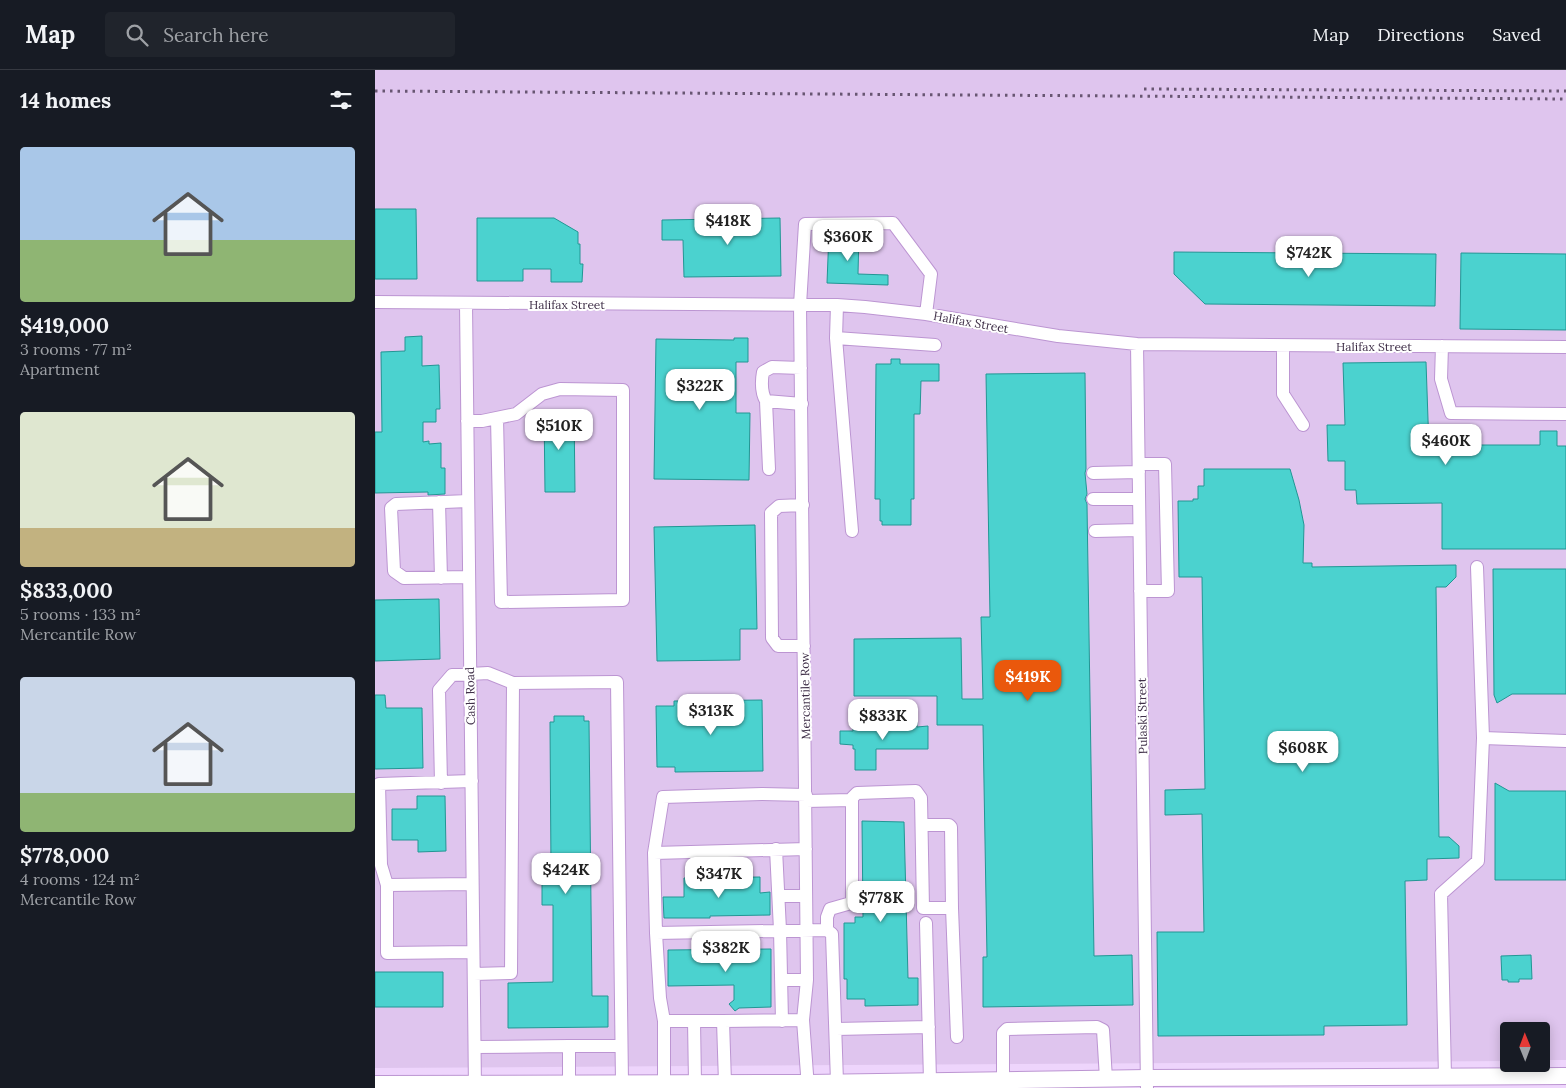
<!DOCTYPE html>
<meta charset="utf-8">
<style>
body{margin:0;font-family:Lora,serif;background:#20242c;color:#f1f3f6;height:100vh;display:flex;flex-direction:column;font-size:19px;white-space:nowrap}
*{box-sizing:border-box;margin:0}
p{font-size:16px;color:#9ea1a6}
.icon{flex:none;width:28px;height:28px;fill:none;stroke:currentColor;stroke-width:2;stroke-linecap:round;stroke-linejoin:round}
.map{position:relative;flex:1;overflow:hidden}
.panel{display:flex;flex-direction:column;background:#171b24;width:375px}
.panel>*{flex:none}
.needle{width:32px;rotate:359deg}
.buttons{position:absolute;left:1125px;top:952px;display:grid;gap:10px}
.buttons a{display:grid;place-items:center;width:50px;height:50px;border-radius:5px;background:#171b24;box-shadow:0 2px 12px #0003;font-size:25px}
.price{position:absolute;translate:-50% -42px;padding:0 11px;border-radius:10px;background:#fff;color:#222;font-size:16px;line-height:32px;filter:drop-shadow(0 1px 2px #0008)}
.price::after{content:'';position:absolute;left:50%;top:30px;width:15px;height:11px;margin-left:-8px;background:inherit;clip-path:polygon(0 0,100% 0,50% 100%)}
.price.active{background:#ea580c;color:#fff}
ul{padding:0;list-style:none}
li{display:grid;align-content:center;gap:10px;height:265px;padding:0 20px}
li span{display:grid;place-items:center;height:155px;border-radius:5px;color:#555}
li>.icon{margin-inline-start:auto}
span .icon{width:90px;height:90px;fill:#fffc;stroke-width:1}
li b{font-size:21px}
h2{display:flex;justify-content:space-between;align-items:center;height:60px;padding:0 20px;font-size:21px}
header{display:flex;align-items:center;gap:30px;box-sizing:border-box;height:70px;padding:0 25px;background:#171b24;border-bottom:1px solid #363941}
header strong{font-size:24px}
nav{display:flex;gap:28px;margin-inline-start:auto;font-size:18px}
.search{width:350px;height:45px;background:#20242c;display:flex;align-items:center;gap:12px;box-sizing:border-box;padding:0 18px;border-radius:5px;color:#9ea1a6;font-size:19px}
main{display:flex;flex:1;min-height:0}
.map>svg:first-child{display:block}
.built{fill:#dfc5ee}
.building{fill:#4bd2cf;stroke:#229694}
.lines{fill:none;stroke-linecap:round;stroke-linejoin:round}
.minor-casing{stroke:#bc95d2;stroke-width:14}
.major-casing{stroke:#bc95d2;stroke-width:18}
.minor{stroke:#fff;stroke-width:12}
.major{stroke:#fff;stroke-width:16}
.rail{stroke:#685672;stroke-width:3;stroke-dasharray:2.5 5;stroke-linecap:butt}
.labels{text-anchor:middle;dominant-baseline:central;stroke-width:4;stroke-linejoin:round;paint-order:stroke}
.street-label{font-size:12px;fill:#403049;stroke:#fff}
</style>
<header>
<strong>Map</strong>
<div class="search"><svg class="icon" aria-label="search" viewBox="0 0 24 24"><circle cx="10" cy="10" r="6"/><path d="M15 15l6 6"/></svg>Search here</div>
<nav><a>Map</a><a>Directions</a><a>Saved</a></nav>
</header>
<main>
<section class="panel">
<h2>14 homes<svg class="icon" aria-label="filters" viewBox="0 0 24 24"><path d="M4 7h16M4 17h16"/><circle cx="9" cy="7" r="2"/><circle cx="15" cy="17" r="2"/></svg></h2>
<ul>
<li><span style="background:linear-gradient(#a9c7e8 60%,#8fb573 0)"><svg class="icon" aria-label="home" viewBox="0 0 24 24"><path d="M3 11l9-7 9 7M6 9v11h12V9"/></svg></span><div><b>$419,000</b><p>3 rooms · 77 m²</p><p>Apartment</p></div></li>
<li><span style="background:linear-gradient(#dfe7d0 75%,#c2b280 0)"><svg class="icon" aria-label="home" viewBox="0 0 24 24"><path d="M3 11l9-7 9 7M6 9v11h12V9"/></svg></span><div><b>$833,000</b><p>5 rooms · 133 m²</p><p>Mercantile Row</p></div></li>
<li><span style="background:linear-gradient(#c9d6e8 75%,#8fb573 0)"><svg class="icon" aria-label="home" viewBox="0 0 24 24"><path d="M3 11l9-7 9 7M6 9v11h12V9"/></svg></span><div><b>$778,000</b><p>4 rooms · 124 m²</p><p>Mercantile Row</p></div></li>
</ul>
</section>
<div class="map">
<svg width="1191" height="1018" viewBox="0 0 1191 1018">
<rect width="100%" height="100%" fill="#eed5fc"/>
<path class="built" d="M0,0H1191V990H1166V961H1134V991L0,998Z"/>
<path class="building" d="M0,139H41L42,209H0Z
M102,148H179L203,162V174H205V194H208L207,212H176V199H148V211H102Z
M405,148L406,206L309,207L308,170H287V150Z
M454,162L484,163L483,204L513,205V215L452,213Z
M799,182L1061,184L1060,236L830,234L799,204Z
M1086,183L1191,184V260L1085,259Z
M47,266V296L64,295L65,339H61V352H48V372L54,371V374L66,373V398H70V424L53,425V422L0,423V362H7L6,282L30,281V267Z
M359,268H373V292H361V343H375L374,410L279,409L281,269L359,270Z
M516,289H525V294H564V311H546L545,344H539V429H536V455H507V451H505V429H500L501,294H516Z
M1051,292L1054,378H1073V375H1165V361H1182V376H1191V479H1067V433L982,434L981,420H970V391H953L952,355H970L968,293Z
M710,303L711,399L710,403L712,424L710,429L712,434L719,886L757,885L758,935L608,937V887H612L608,655H562V626H479V569L586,568L587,629H608L606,547H615L611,304Z
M169,340H199L200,422H170Z
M829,399H915L924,430L929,455L928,493H937V497L1081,495V507L1071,517H1061L1064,767H1074L1084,776V788L1052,789V810L1030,811L1032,955L949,956V965L783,966L782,862H829L827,744L790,745V720L830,719L827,507H804L803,431H818V429H823V416H829Z
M380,455L382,559H365V590L282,591L279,457Z
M1118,499H1191V624H1137L1122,633L1119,625Z
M64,529L65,589L0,591V530Z
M0,625H10L11,638H47L48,698L0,699Z
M387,630L388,701L300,702V697H282L281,636H299V631Z
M179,646H209V651H214L217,926H233V957L133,958V913L178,912V835H167V799H176L175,652H179Z
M520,651H542V657L553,656V679H501V700H480V679H478V675L465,674V661H478V656H520Z
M1120,713L1134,721H1191V810H1120Z
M42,726H70L71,781L43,782V770H17V739H42Z
M487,751L529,752L533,908H543V935L490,936V929H472V909H469V853H480V847H488Z
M385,807V823L395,822V845L335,846V848H289L288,827H309V808Z
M396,879V937L364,938L360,941L354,934L359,930V915L293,916V880Z
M1156,885L1157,909H1144V912H1133V910H1127L1126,886Z
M0,902H68V937H0Z"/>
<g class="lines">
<defs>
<path id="minor" d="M0,232L462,235L490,237L551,244L683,266L762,274L1191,277
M91,234L100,1018
M462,235L461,268L477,461
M461,268L560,275
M762,274L772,1018
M908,276V324L928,355
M1067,276L1066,309L1076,343L1191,344
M426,298L397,297L388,302C386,313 386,322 391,331L427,334
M391,331L394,399
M92,351H107L141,344L167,324L185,319L248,320V530L126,532L122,348
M764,394H790L793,521H765
M718,403L764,402
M718,429H764
M93,431L21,434L16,438L19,501L29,508L94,507
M64,432L66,508
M428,435L404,436L396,443L397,568L403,576H429
M720,461L764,460
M1102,497L1108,668L1191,671
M138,613L242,612L247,1013
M66,713L64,620L77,605L113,603L138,613L136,903L99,904
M431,731L477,730
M547,755H574L576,757L577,838
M401,779L405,860L407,951
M279,783L431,779
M97,814L12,815V883L98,882
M12,815L6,795L4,714L97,711
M404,826H431
M551,853L555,1011
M281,863L279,783L288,727L387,724L431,725
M406,910H432
M289,951H319L320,1013
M319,951H348L350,1013
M348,951L428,950
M461,959L554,957
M194,976H246
M100,977L194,976V1013
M1070,1007L1066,824L1103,791L1108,668
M628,1010V963L632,959L722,957L728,960L731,1009
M462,1012L457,864L452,860V847L455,839L476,833L477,831V728L482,723L541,721L546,728L548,838H577L582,967
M289,1013V951L285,928L281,863L452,860
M433,1018L428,950L432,910L425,235L430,154L518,153L556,204L551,244"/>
<path id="major" d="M0,1014L433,1013L772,1008L1191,1006"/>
</defs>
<use href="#minor" class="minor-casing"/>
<use href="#major" class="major-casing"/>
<use href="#minor" class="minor"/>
<use href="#major" class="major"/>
<path class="rail" d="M769,19L1191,21
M0,21L1191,29"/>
</g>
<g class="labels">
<g class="street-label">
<text x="192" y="234">Halifax Street</text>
<text transform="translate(596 252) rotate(10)">Halifax Street</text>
<text x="999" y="276">Halifax Street</text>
<text transform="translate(95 626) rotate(-91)">Cash Road</text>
<text transform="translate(430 626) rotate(-91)">Mercantile Row</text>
<text transform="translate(767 646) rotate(-91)">Pulaski Street</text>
</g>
</g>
</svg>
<div class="buttons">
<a><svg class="needle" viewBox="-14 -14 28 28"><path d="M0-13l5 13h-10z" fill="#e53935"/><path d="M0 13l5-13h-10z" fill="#9ea1a6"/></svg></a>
</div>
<b class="price" style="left:353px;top:176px">$418K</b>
<b class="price" style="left:473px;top:192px">$360K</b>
<b class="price" style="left:934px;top:208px">$742K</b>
<b class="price" style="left:325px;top:341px">$322K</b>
<b class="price" style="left:184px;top:381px">$510K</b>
<b class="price" style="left:1071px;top:396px">$460K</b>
<b class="price active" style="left:653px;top:632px">$419K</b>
<b class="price" style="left:336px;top:666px">$313K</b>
<b class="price" style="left:508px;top:671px">$833K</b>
<b class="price" style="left:928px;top:703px">$608K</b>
<b class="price" style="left:191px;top:825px">$424K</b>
<b class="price" style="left:344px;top:829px">$347K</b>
<b class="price" style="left:506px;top:853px">$778K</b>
<b class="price" style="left:351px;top:903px">$382K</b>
</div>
</main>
